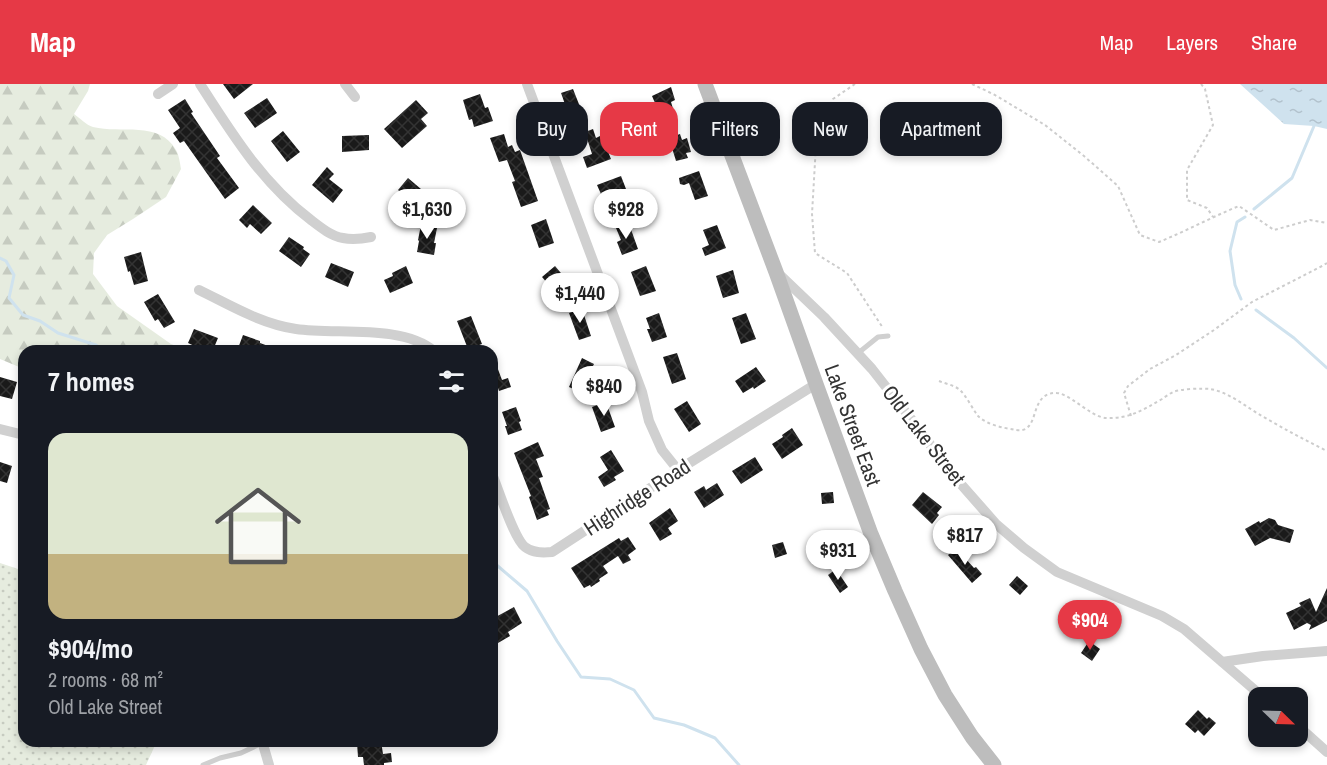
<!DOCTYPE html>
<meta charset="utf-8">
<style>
body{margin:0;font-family:"Archivo Narrow",sans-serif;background:#242831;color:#f1f3f6;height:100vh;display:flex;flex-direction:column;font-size:22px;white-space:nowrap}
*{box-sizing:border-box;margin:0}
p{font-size:20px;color:#9ea1a6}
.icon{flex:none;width:33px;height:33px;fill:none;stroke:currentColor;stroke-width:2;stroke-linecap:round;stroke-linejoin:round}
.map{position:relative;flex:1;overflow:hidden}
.side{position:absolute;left:18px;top:261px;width:480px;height:402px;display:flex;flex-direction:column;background:#171b24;border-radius:18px;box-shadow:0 3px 9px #0003}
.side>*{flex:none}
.guide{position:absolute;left:516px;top:18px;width:570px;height:54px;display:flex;gap:12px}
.needle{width:39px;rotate:113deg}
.buttons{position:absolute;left:1248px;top:603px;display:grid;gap:12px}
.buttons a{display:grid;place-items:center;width:60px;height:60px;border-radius:12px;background:#171b24;box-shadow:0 3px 9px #0003;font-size:30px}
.price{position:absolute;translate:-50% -51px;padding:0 14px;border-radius:21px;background:#fff;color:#222;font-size:20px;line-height:39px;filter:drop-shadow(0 2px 3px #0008)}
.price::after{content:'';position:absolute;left:50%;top:36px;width:18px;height:14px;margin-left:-9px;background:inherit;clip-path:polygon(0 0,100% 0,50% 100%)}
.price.current{background:#e63946;color:#fff}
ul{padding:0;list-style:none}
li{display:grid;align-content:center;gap:12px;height:318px;padding:0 30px}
li span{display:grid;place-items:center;height:186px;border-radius:18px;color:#555}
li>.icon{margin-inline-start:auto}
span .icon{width:108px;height:108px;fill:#fffc;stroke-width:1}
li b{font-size:26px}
h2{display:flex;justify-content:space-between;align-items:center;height:72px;padding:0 30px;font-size:26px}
.chip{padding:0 21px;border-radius:18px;background:#171b24;box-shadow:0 3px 9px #0003;font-size:21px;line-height:54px}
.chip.current{background:#e63946;color:#fff}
header{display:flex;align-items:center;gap:36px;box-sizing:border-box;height:84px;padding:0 30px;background:#e63946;color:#fff}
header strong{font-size:28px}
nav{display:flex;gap:33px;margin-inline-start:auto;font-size:21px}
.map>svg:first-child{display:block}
.grass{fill:url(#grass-dots)}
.forest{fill:url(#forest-firs)}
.water{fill:url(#water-ripples)}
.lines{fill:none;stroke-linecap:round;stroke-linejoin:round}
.stream{stroke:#cfe2ee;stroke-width:3}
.building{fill:url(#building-cross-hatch)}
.path{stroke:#cdcdcd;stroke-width:2;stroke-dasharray:3 3;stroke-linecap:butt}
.service{stroke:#d0d0d0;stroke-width:5}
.minor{stroke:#d0d0d0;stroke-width:10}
.secondary{stroke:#bdbdbd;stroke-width:15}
.labels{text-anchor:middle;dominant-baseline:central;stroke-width:6;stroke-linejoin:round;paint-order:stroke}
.street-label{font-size:21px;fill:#333;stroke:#fff}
</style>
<header>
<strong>Map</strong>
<nav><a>Map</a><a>Layers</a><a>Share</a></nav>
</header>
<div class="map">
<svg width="1327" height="681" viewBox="0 0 1327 681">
<defs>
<pattern id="grass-dots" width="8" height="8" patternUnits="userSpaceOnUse" patternTransform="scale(1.5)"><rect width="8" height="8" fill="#e6ecdf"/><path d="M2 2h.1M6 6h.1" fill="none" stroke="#c6cbc0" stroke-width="1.8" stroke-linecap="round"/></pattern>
<pattern id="forest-firs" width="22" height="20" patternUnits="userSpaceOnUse" patternTransform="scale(1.5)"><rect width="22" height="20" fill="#e6ecdf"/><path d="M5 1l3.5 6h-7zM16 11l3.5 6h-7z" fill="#c6cbc0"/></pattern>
<pattern id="water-ripples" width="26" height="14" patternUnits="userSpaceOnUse" patternTransform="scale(1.5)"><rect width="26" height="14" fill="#cfe2ee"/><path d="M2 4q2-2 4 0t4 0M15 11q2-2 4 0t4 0" fill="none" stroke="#b2c2cd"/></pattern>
<pattern id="building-cross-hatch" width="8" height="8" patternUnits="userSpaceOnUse" patternTransform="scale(1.5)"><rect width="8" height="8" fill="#1a1a1a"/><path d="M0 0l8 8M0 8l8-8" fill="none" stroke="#333"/></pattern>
</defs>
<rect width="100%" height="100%" fill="#fff"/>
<path class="grass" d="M0,479L24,487V657H157L146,681H0Z"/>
<path class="forest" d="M0,0H90L88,7L74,30C80,34 86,41 93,43C121,50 159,36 176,66C179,71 180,79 181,85L166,113L133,135L107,151L94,169L93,190L117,222L171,260L190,267H24V285L0,275Z"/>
<path class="water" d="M1240,0H1327V45L1314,42L1284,40Z"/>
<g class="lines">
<path class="stream" d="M1254,125L1292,94L1314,42
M0,174L6,177L14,191L9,214L23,231L40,237L58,249L96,261L103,267
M1241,215L1235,201L1230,167L1237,138L1245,133
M1256,226L1294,254L1327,284
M492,477L527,507L557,557L581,593L610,595L634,606L654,634L684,641L715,654L739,681"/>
</g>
<path class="building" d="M223,0H253L234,15Z
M671,3L675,16L671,18L674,28L661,33L652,12Z
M573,5L584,33L571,37L561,9Z
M480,10L485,24L488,23L493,37L474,43L472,35L469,36L463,16Z
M267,14L277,29L255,44L244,29Z
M185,15L193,28L191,29L220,72L217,74L239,104L225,115L184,57L180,59L173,49L180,44L168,26Z
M416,16L428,29L421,35L427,42L402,64L384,45Z
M593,45L596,54L600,52L605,66L607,65L611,75L587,84L583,73L592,70L585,48Z
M283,47L300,68L287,78L271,57Z
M504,50L508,63L512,61L515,68L520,66L538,117L521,123L512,98L515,97L507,76L499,78L490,54Z
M680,50L682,56L687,54L691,68L686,69L688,74L676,77L669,54Z
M369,51V66L342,68V52Z
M327,83L334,90L329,95L343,106L333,119L312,101Z
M699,87L708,112L695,116L689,99L684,101L680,100L679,94Z
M621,92L626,105L617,108L621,121L608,126L597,101Z
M408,94L428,111L417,123L398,106Z
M253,121L272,139L261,150L250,140L247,144L239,136Z
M546,135L554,159L539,164L531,141Z
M629,140L638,165L622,171L617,158L621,156L616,144Z
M421,141L437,144L434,159H436L434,171L417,168L419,157L418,156Z
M717,141L726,164L705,172L702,164L709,161L703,146Z
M289,153L304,163L303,165L310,170L301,183L279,167Z
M141,168L148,197L134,201L130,187L128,188L124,173Z
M331,179L354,188L348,203L325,193Z
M406,182L413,199L390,209L384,196L393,192L392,189Z
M555,182L572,202L559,213L542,193Z
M646,182L656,207L640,212L631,188Z
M733,186L739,209L723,214L716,192Z
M158,210L175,238L164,244L158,235L155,237L144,218Z
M582,225L591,252L579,256L569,229Z
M659,229L667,253L652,258L647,245H650L646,234Z
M746,229L756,255L741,260L732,234Z
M471,232L482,260L468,265L457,237Z
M194,245L218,254L213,266L205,262L203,266L188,259Z
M243,251L260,257V259L279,266L278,267H237Z
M677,269L686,295L672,300L663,273Z
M492,272H493L502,296L508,294L511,303L499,307L498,304L492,306Z
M582,274L594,280L583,302L581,301L578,307L569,303Z
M756,283L766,297L754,305L753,303L743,309L735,297Z
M0,293L17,298L12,315L0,312Z
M687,317L701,340L689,348L674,325Z
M606,318L615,343L601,348L592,323Z
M516,323L521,337L519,338L522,346L508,351L505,342H507L502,328Z
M792,344L803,361L782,375L772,360L783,353L782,351Z
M538,358L544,372L536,375L543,393L539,394L550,425L547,426L549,431L537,436L529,413L531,412L514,369Z
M611,366L624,387L614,393L616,396L604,403L598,393L608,386L600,373Z
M755,373L763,386L741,400L732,387Z
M0,378L12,382L7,399L0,397Z
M717,399L724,411L704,424L694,408L704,402L706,406Z
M833,408L834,419L822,420L821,409Z
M923,408L942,423L937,429L939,431L932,440L912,421Z
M670,424L678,437L668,444L672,450L660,457L649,439Z
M1269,434L1275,436L1278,441L1294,446L1290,459L1270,454L1255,462L1245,445L1259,437L1260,439Z
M628,453L636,465L628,471L631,476L623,480L618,472L603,482L608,489L599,495L600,497L591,503L590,501L584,504L571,484L619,454L621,457Z
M783,458L787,470L775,474L772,461Z
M956,464L974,484L976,483L982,490L972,499L948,471Z
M836,485L848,503L840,509L828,491Z
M1017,492L1028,502L1020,511L1009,501Z
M1327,504V537L1309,546L1311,541L1307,539L1294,546L1286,529L1301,522L1299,519L1310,514L1316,528Z
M1081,522L1095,528L1084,553L1071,547Z
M514,523L522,539L508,548L510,552L498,559L492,548V535Z
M1089,557L1100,565L1092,577L1081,569Z
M1198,626L1207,635L1209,633L1216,639L1204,652L1198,646L1195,649L1185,640Z
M381,657L383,670L391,669L392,678L384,679V681H364L363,673H358L357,659Z"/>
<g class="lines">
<path class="path" d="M855,0L833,15L816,61L812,130L815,169L847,189L883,244
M972,0L995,11L1045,41L1084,72L1118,102L1140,151L1159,158C1186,147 1212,133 1239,122L1274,146L1310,136L1327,139
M1201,0L1205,5L1213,41L1187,86V116L1207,124L1213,133
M939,297C946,300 954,301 960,306C967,313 972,324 978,332C987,341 1004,344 1016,346C1041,350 1028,311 1054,309C1068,307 1090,333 1106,334C1129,335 1143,326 1162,315C1165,313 1169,310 1173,308C1180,305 1202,304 1210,305C1229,308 1246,323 1262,332C1284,345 1305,356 1327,367
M1131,332L1124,309L1128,302L1150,285L1176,271L1214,246L1252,218L1322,182L1327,179"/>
<path class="service" d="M857,270L878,253L888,252
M203,681L220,674L241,669L262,659"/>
<path class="minor" d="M200,0C232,50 263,100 311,136C320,143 331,152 343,154C353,156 361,155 371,153
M345,0L355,13
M527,0L642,308L649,337L662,366L678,386
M158,10L173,0
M779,190L824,233L872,285L915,340L952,390L996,440L1024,464L1057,488L1162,532L1184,545L1264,614
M199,206C230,221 261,240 296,245C336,251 402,240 434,267
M0,345L24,351
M492,390C498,404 514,455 525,463C533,469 542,469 552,468L678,386L816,300
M1222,578L1263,572L1327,567
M1298,642L1327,668
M262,657L269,681"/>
<path class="secondary" d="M705,0L776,188L816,300L871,450L895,507L921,565L945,611L972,653L994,681"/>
</g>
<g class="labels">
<g class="street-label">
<text transform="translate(853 341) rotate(70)">Lake Street East</text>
<text transform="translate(924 351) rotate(52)">Old Lake Street</text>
<text transform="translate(637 413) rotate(-33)">Highridge Road</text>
</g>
</g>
</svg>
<div class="buttons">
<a><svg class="needle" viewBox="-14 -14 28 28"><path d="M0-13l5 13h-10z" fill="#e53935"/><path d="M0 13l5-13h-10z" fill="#9ea1a6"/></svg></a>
</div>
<b class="price" style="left:427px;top:156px">$1,630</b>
<b class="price" style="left:626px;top:156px">$928</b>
<b class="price" style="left:580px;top:240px">$1,440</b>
<b class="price" style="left:604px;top:333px">$840</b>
<b class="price" style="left:965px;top:482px">$817</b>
<b class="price" style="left:838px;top:497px">$931</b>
<b class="price current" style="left:1090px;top:567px">$904</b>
<div class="guide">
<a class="chip">Buy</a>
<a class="chip current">Rent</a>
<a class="chip">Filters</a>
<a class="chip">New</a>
<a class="chip">Apartment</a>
</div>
<section class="side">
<h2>7 homes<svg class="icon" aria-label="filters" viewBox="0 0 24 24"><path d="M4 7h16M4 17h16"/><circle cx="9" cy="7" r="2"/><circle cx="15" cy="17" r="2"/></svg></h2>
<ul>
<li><span style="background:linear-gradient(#dfe7d0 65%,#c2b280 0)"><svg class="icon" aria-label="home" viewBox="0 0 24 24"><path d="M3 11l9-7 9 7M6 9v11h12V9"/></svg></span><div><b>$904/mo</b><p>2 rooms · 68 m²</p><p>Old Lake Street</p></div></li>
</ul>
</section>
</div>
